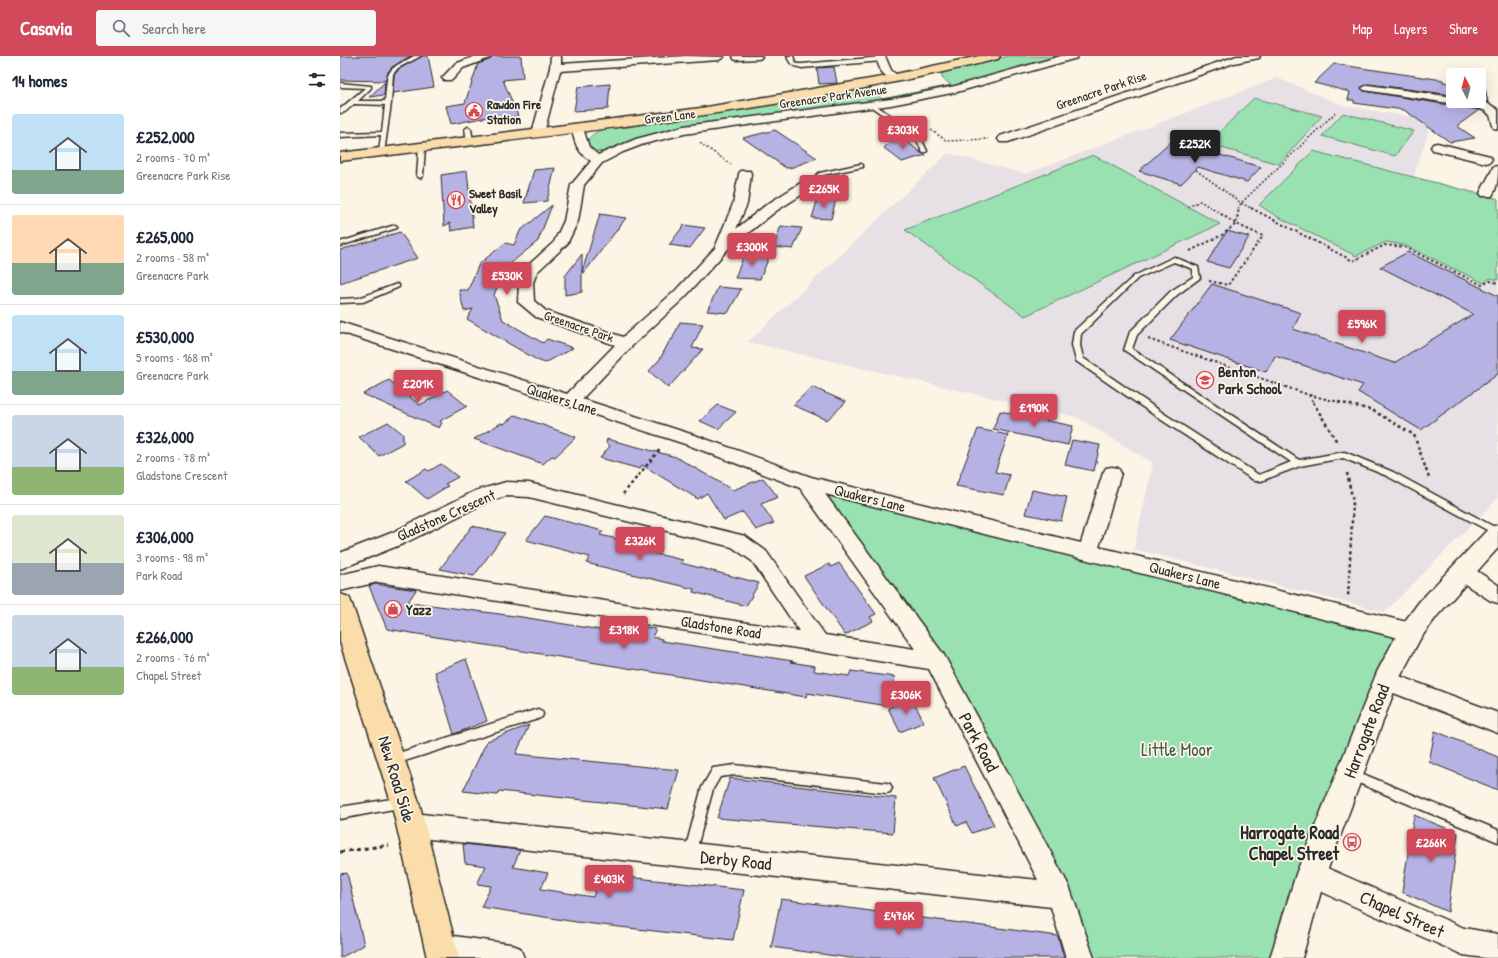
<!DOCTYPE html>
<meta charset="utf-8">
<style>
body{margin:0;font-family:"Patrick Hand",sans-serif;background:#f6f6f7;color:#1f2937;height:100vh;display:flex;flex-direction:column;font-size:15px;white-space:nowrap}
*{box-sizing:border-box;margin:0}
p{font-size:13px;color:#747a83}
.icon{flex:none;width:22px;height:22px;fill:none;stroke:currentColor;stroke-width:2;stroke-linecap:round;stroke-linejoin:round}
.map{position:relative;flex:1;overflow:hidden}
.drawer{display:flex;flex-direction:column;background:#fff;width:340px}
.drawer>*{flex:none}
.needle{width:26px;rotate:354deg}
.fabs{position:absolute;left:1106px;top:12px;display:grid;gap:8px}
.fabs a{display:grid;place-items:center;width:40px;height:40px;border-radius:4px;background:#fff;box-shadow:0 4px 16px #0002;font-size:20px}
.price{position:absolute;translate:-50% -34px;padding:0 9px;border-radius:4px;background:#d1495b;color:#fff;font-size:13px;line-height:26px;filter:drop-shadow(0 1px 2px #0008)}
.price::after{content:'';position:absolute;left:50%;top:24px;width:12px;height:9px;margin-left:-6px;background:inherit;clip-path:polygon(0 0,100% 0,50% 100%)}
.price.current{background:#222;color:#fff}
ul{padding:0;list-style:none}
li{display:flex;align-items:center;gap:12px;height:100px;padding:0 12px}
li+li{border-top:1px solid #e0e1e3}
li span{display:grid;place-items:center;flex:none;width:112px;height:80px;border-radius:4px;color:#555}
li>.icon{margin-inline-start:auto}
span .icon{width:48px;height:48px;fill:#fffc;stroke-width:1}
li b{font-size:17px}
h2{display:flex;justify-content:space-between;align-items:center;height:48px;padding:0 12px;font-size:17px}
header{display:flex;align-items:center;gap:24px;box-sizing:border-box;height:56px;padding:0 20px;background:#d1495b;color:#fff}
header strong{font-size:19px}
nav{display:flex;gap:22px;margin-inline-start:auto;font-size:14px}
.search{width:280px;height:36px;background:#f6f6f7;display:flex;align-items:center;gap:10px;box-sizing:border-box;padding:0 14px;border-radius:4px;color:#747a83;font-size:15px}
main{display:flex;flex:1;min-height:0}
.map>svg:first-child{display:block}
.built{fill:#e7e1e5}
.green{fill:#99e1b0;stroke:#62866e}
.building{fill:#b7b2e4;stroke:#2b2b2b}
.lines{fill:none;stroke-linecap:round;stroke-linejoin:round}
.lane-casing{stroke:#2b2b2b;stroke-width:3}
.street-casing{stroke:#2b2b2b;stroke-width:3}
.secondary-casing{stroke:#2b2b2b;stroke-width:3}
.primary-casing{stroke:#2b2b2b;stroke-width:3}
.highway-casing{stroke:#2b2b2b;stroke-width:3}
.path-far3{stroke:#2b2b2b;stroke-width:1.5;stroke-dasharray:2 2;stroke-linecap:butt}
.path-far2{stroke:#2b2b2b;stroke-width:2;stroke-dasharray:2.5 2.5;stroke-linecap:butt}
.path-far1{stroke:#2b2b2b;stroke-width:2.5;stroke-dasharray:3 3;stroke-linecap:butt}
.path{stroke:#2b2b2b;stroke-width:3;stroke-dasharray:4 4;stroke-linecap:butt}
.lane{fill:#fcf5e5;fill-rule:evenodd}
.street{fill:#fcf5e5;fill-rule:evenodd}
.secondary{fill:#fcf5e5;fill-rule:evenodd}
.primary{fill:#faddab;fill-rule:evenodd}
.highway{fill:#faddab;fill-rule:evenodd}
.labels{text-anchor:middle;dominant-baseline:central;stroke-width:3.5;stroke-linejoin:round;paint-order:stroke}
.far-street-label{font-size:13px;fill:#2b2b2b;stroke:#fcf5e5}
.far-poi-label{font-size:13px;font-weight:bold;fill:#2b2b2b;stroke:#fcf5e5;text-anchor:start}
.poi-label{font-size:15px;font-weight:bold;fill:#2b2b2b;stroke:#fcf5e5;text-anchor:start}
.street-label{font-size:15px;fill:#2b2b2b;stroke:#fcf5e5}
.near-street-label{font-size:18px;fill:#2b2b2b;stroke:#fcf5e5}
.near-park-label{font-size:18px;fill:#46584c;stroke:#fcf5e5}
.near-poi-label{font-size:18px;font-weight:bold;fill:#2b2b2b;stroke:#fcf5e5;text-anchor:end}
</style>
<header>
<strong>Casavia</strong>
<div class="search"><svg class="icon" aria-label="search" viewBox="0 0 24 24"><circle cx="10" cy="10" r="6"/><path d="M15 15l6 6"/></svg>Search here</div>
<nav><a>Map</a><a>Layers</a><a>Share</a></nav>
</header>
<main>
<section class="drawer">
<h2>14 homes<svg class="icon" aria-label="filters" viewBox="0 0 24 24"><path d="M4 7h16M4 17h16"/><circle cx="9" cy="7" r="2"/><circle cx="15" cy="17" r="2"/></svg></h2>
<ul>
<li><span style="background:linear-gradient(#bfe0f5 70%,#7fa58c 0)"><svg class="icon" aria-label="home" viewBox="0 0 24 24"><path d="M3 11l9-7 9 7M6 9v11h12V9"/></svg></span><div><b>£252,000</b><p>2 rooms · 70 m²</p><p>Greenacre Park Rise</p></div></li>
<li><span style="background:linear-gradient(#ffd9b3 60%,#7fa58c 0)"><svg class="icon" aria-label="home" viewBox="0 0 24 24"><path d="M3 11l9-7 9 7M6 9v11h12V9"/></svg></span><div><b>£265,000</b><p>2 rooms · 58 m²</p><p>Greenacre Park</p></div></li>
<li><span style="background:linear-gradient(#bfe0f5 70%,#7fa58c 0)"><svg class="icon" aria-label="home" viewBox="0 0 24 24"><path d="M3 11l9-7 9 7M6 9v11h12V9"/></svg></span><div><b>£530,000</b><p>5 rooms · 168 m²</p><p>Greenacre Park</p></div></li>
<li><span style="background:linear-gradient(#c9d6e8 65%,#8fb573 0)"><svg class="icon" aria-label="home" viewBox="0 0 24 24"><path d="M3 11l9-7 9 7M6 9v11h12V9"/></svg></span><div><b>£326,000</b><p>2 rooms · 78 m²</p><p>Gladstone Crescent</p></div></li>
<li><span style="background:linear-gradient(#dfe7d0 60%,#9aa5b1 0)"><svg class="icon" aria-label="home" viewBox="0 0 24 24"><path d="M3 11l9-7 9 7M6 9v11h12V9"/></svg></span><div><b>£306,000</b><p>3 rooms · 98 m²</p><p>Park Road</p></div></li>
<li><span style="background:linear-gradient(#c9d6e8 65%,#8fb573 0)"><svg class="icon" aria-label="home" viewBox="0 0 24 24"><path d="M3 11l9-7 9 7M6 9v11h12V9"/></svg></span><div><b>£266,000</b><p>2 rooms · 76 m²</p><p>Chapel Street</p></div></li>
</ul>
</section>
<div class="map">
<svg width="1158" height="902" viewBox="0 0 1158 902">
<rect width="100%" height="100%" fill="#fcf5e5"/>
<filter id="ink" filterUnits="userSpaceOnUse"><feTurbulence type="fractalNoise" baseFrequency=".025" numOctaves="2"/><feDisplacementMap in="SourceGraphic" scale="8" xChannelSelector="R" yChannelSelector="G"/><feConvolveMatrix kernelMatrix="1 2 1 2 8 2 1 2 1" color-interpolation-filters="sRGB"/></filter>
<g filter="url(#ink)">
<path class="built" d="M937,22L1005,50L1092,64L1074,120L1158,141V442L1045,556L794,493L813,407L736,361L408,286L608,97L686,118Z"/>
<path class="green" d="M668,0H722L613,31L526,48L346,72L265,96L251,95L246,87C254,71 272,72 288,71L527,31L542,43L611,29L602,22V17Z
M914,42L982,60L939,108L867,88Z
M1003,57L1074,75L1055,100L982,80Z
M973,95L1158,143V224L1150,222L1144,227L1064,189L1046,186L1016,200L936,160L919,149Z
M753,99L880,168L685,260L565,174Z
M467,427L1071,576L946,902H740L596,605Z"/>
<path class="building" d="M0,0H71L52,11L48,16L45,25L0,24Z
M82,0H88L94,31L53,37L54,19L59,13Z
M152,0H181L183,22L163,24L178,60L154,65L153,60L111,68L106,50L125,47L138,8L151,3Z
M994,8L1103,24V26L1113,27V39L1028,28L1021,32L1024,35L1139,54L1117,70L1135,82L1110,86L1064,54L1014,47V44H1008L1010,36L974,27Z
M494,11L497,27L479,28L477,12Z
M45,26L44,39L29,41Z
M270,28L268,53L234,55L238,31Z
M1139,31H1145L1148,46L1139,44Z
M435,74L477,102L450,112H446L403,82Z
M558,78L581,97L586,99L562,106L544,92Z
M832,85L921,111L907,126L858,111L841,128L799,115Z
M215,112L207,145L184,147L194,114Z
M127,115L133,171L111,175L110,167L104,170L101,119Z
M478,142L496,143L491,163L472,162Z
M212,149L198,185L165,212L154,239L163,264L203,287L207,283L233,292L205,307L197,304L127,263L133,253L124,255L119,234H128L139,208L165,187L174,189L180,175Z
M260,158L286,162L244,217L242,216Z
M344,169L365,172L350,192L329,189Z
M441,170L462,172L453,193L433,191Z
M887,175L909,181L889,212L867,206Z
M60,176L78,202L0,227V194Z
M1068,196L1158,240V318L1081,374L1018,336L1023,329L935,300L926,316L830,284L872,228L961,257L953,273L1054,307L1133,258L1040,211Z
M242,198V236L225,239V220Z
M404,199L429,201L420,223L395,222Z
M378,231L401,233L388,257L367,255Z
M340,266L363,268L352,292L363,293L328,332L309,315L320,303L330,284H332Z
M49,324L80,349L107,334L127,350L100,365L102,367L99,372L23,338Z
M472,331L506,346L487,364L453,349Z
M378,349L396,356L378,373L360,365Z
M660,355L733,370L728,389L653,373Z
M175,359L236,381L215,401L212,400L203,408L134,383L161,367L164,368Z
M48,366L63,378V387L39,400L19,381Z
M638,373L668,379L655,416L670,419L664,439L616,430Z
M267,383L336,401L393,434L423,422L438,441L421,448L434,467L416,474L403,456L384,464L367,437L358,443L302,409L300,413L260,402L270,390L266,387Z
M732,384L760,389L754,415L725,409Z
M101,408L118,421L105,428L108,430L87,443L66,425L86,413L89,415Z
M692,434L727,441L721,465L685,458Z
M205,460L263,475L260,479L287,485L283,490L343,504L341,507L419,527L406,550L353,536L354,533L246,507L250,501L186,484Z
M132,470L165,477L134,520L100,513Z
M499,507L536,558L530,561L533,565L505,579L464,520L489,508L491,511Z
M35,528L76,534L68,546L182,561L291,579L295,570L316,573L312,581L322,583V585L453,605L450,606L475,610L474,615L509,620L511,615L555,621L548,650L467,637L466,641L47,573L29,530Z
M126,603L147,665L114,678L95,616Z
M572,643L584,666L560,676L548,652Z
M189,669L176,698L339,714L328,753L159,735L157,739L123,735L147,685Z
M1095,675L1158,701V734L1089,706Z
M624,710L654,769L632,777L626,766L617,770L594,722Z
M390,722L556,742L553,777L377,762Z
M1074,759L1118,777L1108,856L1062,836Z
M123,788L180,794L173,811L208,817L201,833L253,841L261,818L404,834L393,884L236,866L141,851L151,830L137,828L146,810L125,807Z
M7,817L24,889L0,902V818Z
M441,843L718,880L724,902H510L431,891Z"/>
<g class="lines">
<defs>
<path id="lane" d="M74,0H81L58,12L53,18L51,47L44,97L39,96L41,79L0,81V77L42,76L45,49L14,48L5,56L0,57V53L25,32L0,31V27L31,30V32L18,45H45C48,13 45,15 74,0Z
M393,0H421L422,1L419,3L396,4L394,3Z
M447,0H453L456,8H462L542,1L545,3L542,5L462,12C453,10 450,9 447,0Z
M530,48H534L580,80L587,95L586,96H582L576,82L530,50Z
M128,71L131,73L133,85L130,87L127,85L125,73Z
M82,89L85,91L83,120L80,122L77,120L79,91Z
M521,108L523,109V111L483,119L474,127L469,126L479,117Z
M55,169L57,170V172L0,190V186Z
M834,201L858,211L860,222L837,239L797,279L792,293L959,404L1004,396L1007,397L1053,416L1158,473V480L1047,420L1003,402L960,410L921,425H915L820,363L736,305L732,289L734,275L794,220ZM834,206L853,213V221L831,235L790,276L784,294L951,406L919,419L826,359L743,302L740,289L741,278L798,222Z
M57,228L59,229V231L23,246L0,247V243L19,242Z
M198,653L202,655L203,658L202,661L198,663L52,709L48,708L46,704L48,700L52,699Z
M395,709L546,727L550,728L552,732L550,736L546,737L395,719L380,721L373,733L354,802L350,804L346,802L344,798L362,731L373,712Z
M1011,713L1158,774V786L1007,722L1005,718L1007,714Z
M64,741L68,742L70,746L68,750L64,751L0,763V751Z"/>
<path id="street" d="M136,0H151L150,2L123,12L112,24H104L102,22L115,8Z
M211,0H221V8L346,0L384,1L379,4L220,15L204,77L202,80H194L192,77L210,12Z
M535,0H545L551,14L561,23L559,25H551L541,15Z
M721,0H738L737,2L617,36L551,49L344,78L304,88L283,96L262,107L244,129L238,165L227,188L197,216L193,227L194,245L206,255L283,281L335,235L375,192L393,148L399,118L400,115H410L411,118L407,148L396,173L426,149L467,123H477L478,126L477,129L436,155L388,193L345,241L292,290L242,343L360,381L471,421L741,487L763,417L766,412L772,411L778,412L781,417L759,491L1071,567L1079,570L1082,576L1079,582L1071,585L485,438L604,599L729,830L754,902H726L711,851L72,781L63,777L60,769L63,761L72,757L698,824L589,613L38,526L0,535V519L38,510L459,575L412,505L392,491L189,441L166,440L149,445L65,487L0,513V497L51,477L135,435L166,426L189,427L405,480L426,495L485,579L575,593L460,432L348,389L0,276V266L227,338L275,289L196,261L178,246L179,227L183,214L214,186L224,165L231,129L251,105C238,97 234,87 232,72L234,69H242L249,91L258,99L296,83L344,70L551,43L615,30Z
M897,0H920L919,2L894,7L668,86H660L658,83L660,80Z
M1028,29L1113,41V45C1129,45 1145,43 1158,54V73L1154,72C1152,68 1152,66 1151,62C1150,56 1141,53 1135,51L1024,34L1022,32Z
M1097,87L1150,100L1152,103L1150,106L1146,107L1093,94L1091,91L1093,88Z
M1158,110C1158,122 1158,130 1152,140H1142L1140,137L1152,114L1153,111Z
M1121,507L1128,509L1158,529V547L1151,545L1114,521L1111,515L1114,509Z
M1046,615L1158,657V677L1038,631L1035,624L1038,617Z
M971,805L1124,872L1158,878V902H1145L1123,899L962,827L958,818L962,809Z
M100,878L170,888L180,892L184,902H91L86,892L90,882Z"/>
<path id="secondary" d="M1158,469V492L1097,560L1080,583L1058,625L986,818L962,902H930L956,818L1037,616L1062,569L1079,546L1150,471Z"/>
<path id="primary" d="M0,538L9,541L12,548L79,746L119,902H87L51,746L0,586Z"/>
<path id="highway" d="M639,0H660L658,3C443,56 220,78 0,105V97L361,52L542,21Z"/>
</defs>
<use href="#lane" class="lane-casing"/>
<use href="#street" class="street-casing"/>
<use href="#secondary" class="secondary-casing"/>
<use href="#primary" class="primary-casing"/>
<use href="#highway" class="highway-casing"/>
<path class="path-far3" d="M591,74L607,85L648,83
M360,87L392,109
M856,114L901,147L913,153
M848,151L860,145L873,153
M898,153L901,147L995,57"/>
<path class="path-far2" d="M911,152L1013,205L1045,189L1064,191L1142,229L1150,225L1158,227
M850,195L882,179L896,168L899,152
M869,225L888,229L923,180L896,168L872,152
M808,283L969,339L974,347
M969,339L1003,347"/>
<path class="path-far1" d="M973,346L997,386
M998,346L1032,354L1074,379L1089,422
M1007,417L1013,446L1008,541
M283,438L321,392"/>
<path class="path" d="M0,796L49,789"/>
<use href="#lane" class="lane"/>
<use href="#street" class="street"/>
<use href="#secondary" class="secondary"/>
<use href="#primary" class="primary"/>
<use href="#highway" class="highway"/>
</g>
</g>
<defs>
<symbol id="civic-ring" viewBox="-11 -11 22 22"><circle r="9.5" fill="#fcf5e5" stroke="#d1495b" stroke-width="1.5"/><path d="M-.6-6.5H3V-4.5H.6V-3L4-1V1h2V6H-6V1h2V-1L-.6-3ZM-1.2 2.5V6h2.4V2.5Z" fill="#d1495b"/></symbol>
<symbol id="restaurant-ring" viewBox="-11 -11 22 22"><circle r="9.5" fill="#fcf5e5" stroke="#d1495b" stroke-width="1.5"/><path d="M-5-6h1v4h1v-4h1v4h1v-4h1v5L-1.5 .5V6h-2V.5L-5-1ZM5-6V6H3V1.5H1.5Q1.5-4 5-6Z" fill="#d1495b"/></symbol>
<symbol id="school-ring" viewBox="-11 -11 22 22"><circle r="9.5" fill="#fcf5e5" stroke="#d1495b" stroke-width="1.5"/><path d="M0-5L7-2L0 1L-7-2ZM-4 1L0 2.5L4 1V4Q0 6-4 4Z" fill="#d1495b"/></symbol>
<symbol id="shop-ring" viewBox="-11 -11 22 22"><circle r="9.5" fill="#fcf5e5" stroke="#d1495b" stroke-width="1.5"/><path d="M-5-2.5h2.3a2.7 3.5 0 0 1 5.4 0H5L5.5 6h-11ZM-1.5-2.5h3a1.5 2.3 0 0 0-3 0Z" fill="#d1495b"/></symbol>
<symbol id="bus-ring" viewBox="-11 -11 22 22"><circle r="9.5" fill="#fcf5e5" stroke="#d1495b" stroke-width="1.5"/><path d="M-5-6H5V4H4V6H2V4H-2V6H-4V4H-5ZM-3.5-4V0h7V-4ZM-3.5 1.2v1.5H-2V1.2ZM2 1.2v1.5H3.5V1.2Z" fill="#d1495b"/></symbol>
</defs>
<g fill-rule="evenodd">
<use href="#civic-ring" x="124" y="45" width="20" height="20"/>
<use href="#restaurant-ring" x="106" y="134" width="20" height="20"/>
<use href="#school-ring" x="855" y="314" width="20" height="20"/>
<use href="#shop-ring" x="43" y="543" width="20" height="20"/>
<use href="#bus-ring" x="1002" y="776" width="20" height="20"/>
</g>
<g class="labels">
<g class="far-street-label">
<text transform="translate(761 34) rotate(-19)">Greenacre Park Rise</text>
<text transform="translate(493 40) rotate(-8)">Greenacre Park Avenue</text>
<text transform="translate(330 60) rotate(-7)">Green Lane</text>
<text transform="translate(239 270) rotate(19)">Greenacre Park</text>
</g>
<g class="far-poi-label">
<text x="147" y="48">Rawdon Fire<tspan x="147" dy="15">Station</tspan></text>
<text x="129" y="137">Sweet Basil<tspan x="129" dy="15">Valley</tspan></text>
</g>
<g class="poi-label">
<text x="878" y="315">Benton<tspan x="878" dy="17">Park School</tspan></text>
<text x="66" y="553">Yazz</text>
</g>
<g class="street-label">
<text transform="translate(222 343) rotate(18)">Quakers Lane</text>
<text transform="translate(530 442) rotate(14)">Quakers Lane</text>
<text transform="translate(106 459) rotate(-24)">Gladstone Crescent</text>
<text transform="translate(845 519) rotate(14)">Quakers Lane</text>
<text transform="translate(381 571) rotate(9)">Gladstone Road</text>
</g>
<g class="near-street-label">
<text transform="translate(1026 675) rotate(-69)">Harrogate Road</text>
<text transform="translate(639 686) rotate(62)">Park Road</text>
<text transform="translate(57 723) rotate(73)">New Road Side</text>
<text transform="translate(396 804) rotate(6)">Derby Road</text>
<text transform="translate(1062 858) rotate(24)">Chapel Street</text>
</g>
<g class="near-park-label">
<text x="837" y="693">Little Moor</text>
</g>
<g class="near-poi-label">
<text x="999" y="776">Harrogate Road<tspan x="999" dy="21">Chapel Street</tspan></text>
</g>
</g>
</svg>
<div class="fabs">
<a><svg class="needle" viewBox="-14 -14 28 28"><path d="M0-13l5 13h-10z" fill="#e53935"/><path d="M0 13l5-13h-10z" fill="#747a83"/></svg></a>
</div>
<b class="price" style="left:563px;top:94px">£303K</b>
<b class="price current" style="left:855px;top:108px">£252K</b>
<b class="price" style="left:484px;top:153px">£265K</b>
<b class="price" style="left:412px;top:211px">£300K</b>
<b class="price" style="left:167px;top:240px">£530K</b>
<b class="price" style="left:1022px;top:288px">£596K</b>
<b class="price" style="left:78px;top:348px">£201K</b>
<b class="price" style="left:694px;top:372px">£190K</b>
<b class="price" style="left:300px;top:505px">£326K</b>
<b class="price" style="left:284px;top:594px">£318K</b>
<b class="price" style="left:566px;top:659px">£306K</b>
<b class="price" style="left:1091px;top:807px">£266K</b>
<b class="price" style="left:269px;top:843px">£403K</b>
<b class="price" style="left:559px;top:880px">£476K</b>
</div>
</main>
